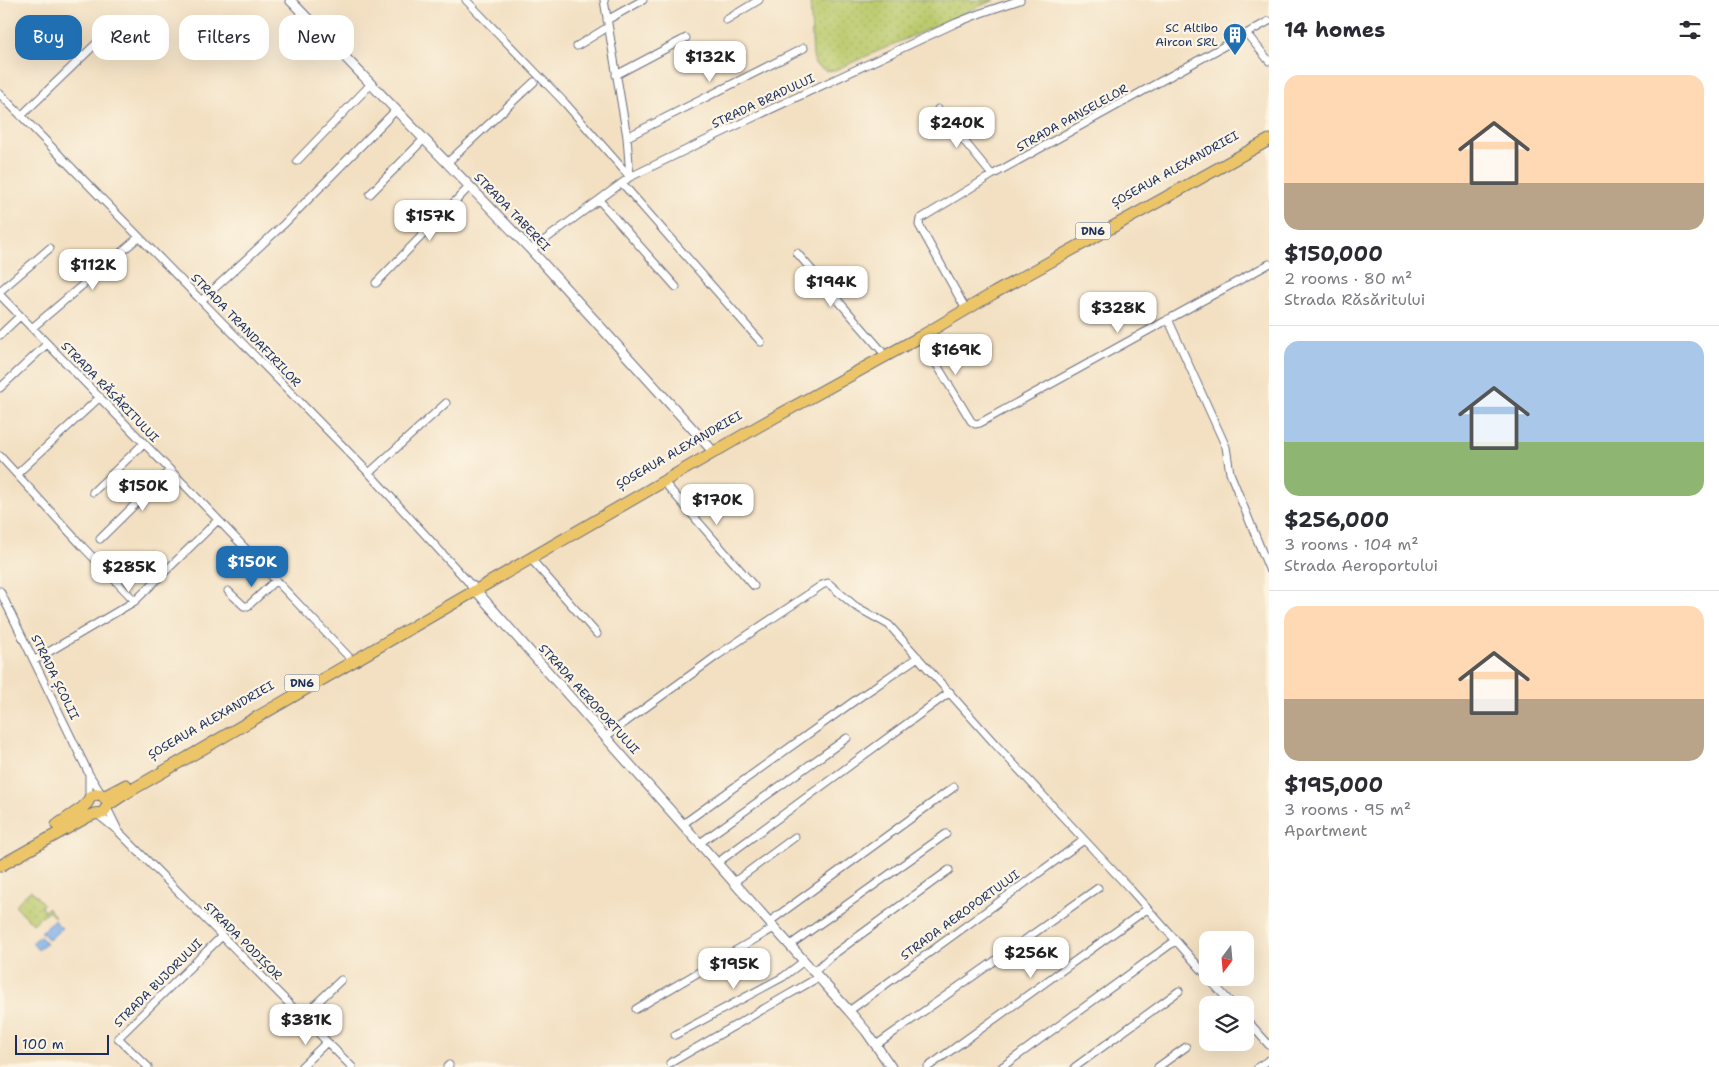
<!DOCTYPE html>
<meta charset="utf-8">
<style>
body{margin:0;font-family:"Shantell Sans",sans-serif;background:#f2f2f3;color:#2b2b33;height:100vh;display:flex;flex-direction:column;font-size:19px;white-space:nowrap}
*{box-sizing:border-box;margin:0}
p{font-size:16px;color:#7c7c81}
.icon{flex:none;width:28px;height:28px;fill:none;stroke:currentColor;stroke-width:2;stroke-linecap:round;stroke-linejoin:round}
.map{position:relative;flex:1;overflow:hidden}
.details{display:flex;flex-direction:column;background:#fff;width:450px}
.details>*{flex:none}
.hud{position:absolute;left:15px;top:15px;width:475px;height:45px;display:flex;gap:10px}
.needle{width:32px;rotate:196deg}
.fabs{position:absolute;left:1199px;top:931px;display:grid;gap:10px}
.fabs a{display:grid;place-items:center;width:55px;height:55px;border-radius:10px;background:#fff;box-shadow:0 5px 20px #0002;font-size:25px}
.scale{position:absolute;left:15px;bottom:12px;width:94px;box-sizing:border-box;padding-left:5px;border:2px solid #1b2f5e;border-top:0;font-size:14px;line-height:18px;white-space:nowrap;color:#1b2f5e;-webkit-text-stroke:4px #fcf5e5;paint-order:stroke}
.price{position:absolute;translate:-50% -42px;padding:0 11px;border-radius:10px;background:#fff;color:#222;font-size:16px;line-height:32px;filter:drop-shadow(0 1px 2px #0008)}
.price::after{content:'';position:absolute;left:50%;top:30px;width:15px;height:11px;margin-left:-8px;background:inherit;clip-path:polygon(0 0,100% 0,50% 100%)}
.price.selected{background:#1f6fb2;color:#fff}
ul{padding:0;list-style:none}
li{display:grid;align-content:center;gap:10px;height:265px;padding:0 15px}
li+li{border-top:1px solid #e1e1e2}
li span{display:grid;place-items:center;height:155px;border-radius:15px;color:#555}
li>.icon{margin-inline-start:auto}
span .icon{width:90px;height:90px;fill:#fffc;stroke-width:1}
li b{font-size:21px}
h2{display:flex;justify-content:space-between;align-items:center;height:60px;padding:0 15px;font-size:21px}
.chip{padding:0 18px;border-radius:15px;background:#fff;box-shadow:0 5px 20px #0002;font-size:18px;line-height:45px}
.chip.selected{background:#1f6fb2;color:#fff}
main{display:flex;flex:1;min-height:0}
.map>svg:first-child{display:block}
.grass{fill:url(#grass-dots);stroke:#6b7c66}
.water{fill:#7cade7;stroke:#4c6ea2}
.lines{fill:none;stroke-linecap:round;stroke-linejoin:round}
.minor-casing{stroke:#676d81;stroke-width:9}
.tertiary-casing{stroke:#676d81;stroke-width:11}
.trunk-casing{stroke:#676d81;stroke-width:13}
.minor{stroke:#fff;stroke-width:7}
.tertiary{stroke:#fff;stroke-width:9}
.trunk{stroke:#edc569;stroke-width:11}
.labels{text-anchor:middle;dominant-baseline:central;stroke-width:4.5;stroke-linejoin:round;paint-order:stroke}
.shield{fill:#fcf5e5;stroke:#5e6a86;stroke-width:1}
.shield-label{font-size:11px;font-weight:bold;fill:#1b2f5e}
.poi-label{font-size:12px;fill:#1b2f5e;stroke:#fcf5e5;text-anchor:end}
.street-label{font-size:12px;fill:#1b2f5e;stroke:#fcf5e5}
</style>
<main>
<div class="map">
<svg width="1269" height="1067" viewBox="0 0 1269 1067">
<defs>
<pattern id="grass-dots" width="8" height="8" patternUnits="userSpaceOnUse" patternTransform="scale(1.25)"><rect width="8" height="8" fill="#bbca6d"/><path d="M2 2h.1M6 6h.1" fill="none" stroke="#a0ae61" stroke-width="1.8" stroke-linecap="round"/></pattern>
</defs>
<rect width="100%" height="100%" fill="#fcf5e5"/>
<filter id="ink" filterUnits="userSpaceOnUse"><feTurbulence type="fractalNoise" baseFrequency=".02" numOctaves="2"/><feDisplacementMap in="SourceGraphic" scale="10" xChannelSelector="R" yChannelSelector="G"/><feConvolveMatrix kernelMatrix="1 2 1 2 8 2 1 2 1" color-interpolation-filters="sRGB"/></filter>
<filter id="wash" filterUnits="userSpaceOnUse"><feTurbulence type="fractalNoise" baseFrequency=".0096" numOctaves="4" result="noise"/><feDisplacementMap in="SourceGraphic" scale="20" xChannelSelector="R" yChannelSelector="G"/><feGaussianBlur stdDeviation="1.12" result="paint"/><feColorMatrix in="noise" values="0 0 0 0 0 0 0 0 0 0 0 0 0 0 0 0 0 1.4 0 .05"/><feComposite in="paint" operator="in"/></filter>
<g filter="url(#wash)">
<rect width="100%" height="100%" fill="#f3e0c2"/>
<path class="grass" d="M810,0H994L835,70L826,71L815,64L813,56Z
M31,890L43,904L41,907L44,911L48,908L55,916L54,917L48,911L33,924L15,905Z"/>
<path class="water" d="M54,920L62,928L49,940L41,932Z
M40,936L46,943L38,950L32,943Z"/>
</g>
<g filter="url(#ink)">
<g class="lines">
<defs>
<path id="minor" d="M466,0L565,103L630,177
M604,0L627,137L630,177
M607,20L643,0
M726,20L759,0
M1247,34L1269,61
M577,46L608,27
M616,75L686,38
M0,94L369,473L471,585
M938,109L992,175
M21,116L105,35
M627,137L804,48
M297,161L371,84
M447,163L534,82
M622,183L761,342
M370,194L424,139
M599,200L676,287
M531,250L630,177L750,119L956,23L981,13L1020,0
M797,253L881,350
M376,283L470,186
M0,291L50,248
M0,295L205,506L348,656
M202,300L284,224L396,110
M963,304L919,225L920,219L992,175L1269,21
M1168,319L1226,447L1230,473L1269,569
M32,328L139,237
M0,335L20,316
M920,337L971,421L975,424L980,423L1269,264
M0,388L47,344
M0,456L83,547L135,601
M18,473L100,397
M369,473L446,403
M663,481L754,586
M93,492L144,443
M100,539L170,470
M531,559L597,634
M0,591L89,774L102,795
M228,591L244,606H248L276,580
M35,660L135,601L218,520
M605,737L718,655L822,585L828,583L855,606L889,625L995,744L1131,890L1208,977
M89,774V798
M107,808L117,828
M97,814L118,831L352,1067
M683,824L857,699L918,657
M700,843L847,738
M717,863L950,692
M734,882L795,837
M769,922L954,787
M790,945L946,834
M814,972L830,957L949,870
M1208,978L1233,1005
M636,1009L774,928
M849,1011L1084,840
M302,1017L341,980
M1245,1018L1269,1045
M675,1035L783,977L804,961
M876,1045L1098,888
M670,1063L819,977
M148,1067L118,1038L222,936
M301,1067L327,1042
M447,1067L449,1065
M928,1067L1147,909
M1002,1067L1175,941
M1075,1067L1179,991
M1158,1067L1186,1047
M1258,1067L1269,1060"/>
<path id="tertiary" d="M290,0L531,250L710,448
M471,585L769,922L849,1011L866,1031L891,1067"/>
<path id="trunk" d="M105,796L126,785
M57,825L82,808L87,803L91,796L99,794L102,795L108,801
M0,866L87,817L94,814L103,813L108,805L123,795L759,426L920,337L994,293L1269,140"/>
</defs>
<use href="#minor" class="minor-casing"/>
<use href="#tertiary" class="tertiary-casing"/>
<use href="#trunk" class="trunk-casing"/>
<use href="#minor" class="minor"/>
<use href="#tertiary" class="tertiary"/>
<use href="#trunk" class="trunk"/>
</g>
</g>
<defs>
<symbol id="building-pin" viewBox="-11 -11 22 30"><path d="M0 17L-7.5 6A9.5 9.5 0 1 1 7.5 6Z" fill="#1f6fb2" stroke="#fcf5e5"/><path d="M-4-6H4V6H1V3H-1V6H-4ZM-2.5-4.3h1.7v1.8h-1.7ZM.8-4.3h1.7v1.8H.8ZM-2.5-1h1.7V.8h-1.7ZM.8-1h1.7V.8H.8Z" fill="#fff"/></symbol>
</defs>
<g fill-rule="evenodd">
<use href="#building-pin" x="1221" y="21" width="28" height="38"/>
</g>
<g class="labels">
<g class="shield">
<rect x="1075.5" y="222.5" width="35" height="17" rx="4"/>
<rect x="284.5" y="674.5" width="35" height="17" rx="4"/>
</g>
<g class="shield-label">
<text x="1093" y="231">DN6</text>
<text x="302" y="683">DN6</text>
</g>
<g class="poi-label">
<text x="1218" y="28">SC Altibo<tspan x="1218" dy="14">Aircon SRL</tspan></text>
</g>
<g class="street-label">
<text transform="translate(763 101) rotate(-25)">STRADA BRADULUI</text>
<text transform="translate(1072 118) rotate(-29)">STRADA PANSELELOR</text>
<text transform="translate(1175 169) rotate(-29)">ȘOSEAUA ALEXANDRIEI</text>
<text transform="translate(512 212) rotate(46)">STRADA TABEREI</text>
<text transform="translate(246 330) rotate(46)">STRADA TRANDAFIRILOR</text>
<text transform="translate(110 392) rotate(46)">STRADA RĂSĂRITULUI</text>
<text transform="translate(679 450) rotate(-30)">ȘOSEAUA ALEXANDRIEI</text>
<text transform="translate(55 677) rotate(64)">STRADA ȘCOLII</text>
<text transform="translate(589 699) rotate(48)">STRADA AEROPORTULUI</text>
<text transform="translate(211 720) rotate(-30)">ȘOSEAUA ALEXANDRIEI</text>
<text transform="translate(960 915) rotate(-36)">STRADA AEROPORTULUI</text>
<text transform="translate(243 941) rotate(45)">STRADA PODIȘOR</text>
<text transform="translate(158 983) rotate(-45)">STRADA BUJORULUI</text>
</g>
</g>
</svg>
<div class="fabs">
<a><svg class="needle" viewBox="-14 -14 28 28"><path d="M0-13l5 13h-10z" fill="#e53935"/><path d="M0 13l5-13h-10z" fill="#7c7c81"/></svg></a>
<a><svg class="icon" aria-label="layers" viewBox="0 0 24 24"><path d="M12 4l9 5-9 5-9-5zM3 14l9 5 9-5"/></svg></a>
</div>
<div class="scale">100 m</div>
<b class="price" style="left:710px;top:83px">$132K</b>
<b class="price" style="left:957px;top:149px">$240K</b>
<b class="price" style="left:430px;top:242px">$157K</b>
<b class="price" style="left:93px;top:291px">$112K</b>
<b class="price" style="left:831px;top:308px">$194K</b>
<b class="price" style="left:1118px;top:334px">$328K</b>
<b class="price" style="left:956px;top:376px">$169K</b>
<b class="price" style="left:143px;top:512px">$150K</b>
<b class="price" style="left:717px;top:526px">$170K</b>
<b class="price selected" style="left:252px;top:588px">$150K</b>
<b class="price" style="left:129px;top:593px">$285K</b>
<b class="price" style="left:1031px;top:979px">$256K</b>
<b class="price" style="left:734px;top:990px">$195K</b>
<b class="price" style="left:306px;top:1046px">$381K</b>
<div class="hud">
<a class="chip selected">Buy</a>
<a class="chip">Rent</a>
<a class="chip">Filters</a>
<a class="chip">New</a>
</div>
</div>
<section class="details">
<h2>14 homes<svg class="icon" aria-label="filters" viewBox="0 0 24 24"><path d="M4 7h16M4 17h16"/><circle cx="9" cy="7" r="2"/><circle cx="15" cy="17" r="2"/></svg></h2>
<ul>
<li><span style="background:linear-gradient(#ffd9b3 70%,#b9a48a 0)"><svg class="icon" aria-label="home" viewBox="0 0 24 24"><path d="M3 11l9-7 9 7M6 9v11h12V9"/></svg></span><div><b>$150,000</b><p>2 rooms · 80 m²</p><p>Strada Răsăritului</p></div></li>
<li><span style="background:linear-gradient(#a9c7e8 65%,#8fb573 0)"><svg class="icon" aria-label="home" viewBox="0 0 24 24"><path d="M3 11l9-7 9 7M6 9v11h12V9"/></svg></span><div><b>$256,000</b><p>3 rooms · 104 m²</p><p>Strada Aeroportului</p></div></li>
<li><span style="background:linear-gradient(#ffd9b3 60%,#b9a48a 0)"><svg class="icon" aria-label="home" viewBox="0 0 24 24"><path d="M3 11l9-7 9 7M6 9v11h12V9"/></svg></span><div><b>$195,000</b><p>3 rooms · 95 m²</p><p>Apartment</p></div></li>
</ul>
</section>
</main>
